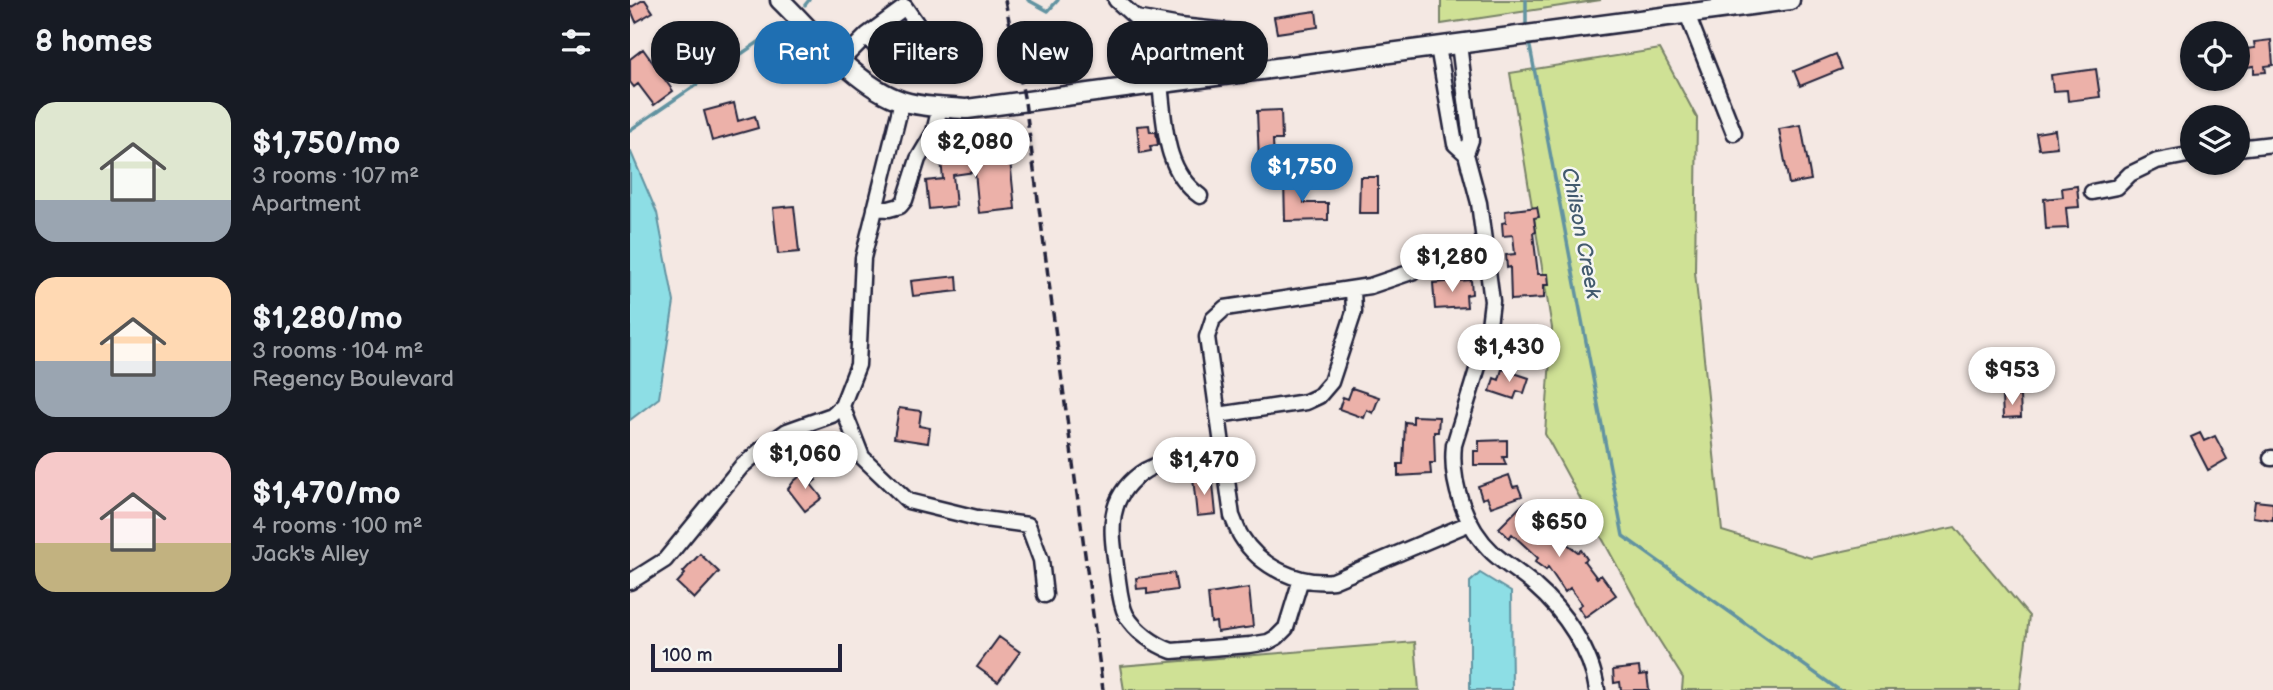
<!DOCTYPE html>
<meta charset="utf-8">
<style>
body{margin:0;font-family:"Balsamiq Sans",sans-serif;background:#242831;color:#f1f3f6;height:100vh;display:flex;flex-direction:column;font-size:26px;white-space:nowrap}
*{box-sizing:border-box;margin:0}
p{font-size:23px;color:#9ea1a6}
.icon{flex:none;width:38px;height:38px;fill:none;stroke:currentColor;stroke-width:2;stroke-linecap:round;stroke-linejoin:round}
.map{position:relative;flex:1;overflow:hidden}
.side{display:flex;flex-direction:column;background:#171b24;width:630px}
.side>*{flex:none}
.banner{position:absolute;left:21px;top:21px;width:665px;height:63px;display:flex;gap:14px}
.fabs{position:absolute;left:1550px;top:21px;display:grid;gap:14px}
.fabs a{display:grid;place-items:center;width:70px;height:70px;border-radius:50%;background:#171b24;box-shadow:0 2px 5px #0004;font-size:35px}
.scale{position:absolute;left:21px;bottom:18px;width:191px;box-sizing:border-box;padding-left:7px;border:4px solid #22223b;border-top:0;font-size:19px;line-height:24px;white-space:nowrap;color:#22223b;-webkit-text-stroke:5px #f6f6f2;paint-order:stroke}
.price{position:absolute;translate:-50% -60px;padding:0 16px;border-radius:24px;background:#fff;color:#222;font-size:23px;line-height:46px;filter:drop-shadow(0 2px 4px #0008)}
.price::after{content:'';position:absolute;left:50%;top:42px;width:21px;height:16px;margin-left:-10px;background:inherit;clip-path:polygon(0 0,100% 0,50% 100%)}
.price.on{background:#1f6fb2;color:#fff}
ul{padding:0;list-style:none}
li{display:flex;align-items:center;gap:21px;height:175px;padding:0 35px}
li span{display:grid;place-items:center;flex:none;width:196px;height:140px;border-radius:21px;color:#555}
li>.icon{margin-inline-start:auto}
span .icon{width:84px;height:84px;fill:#fffc;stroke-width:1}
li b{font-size:30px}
h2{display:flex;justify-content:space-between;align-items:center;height:84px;padding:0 35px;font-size:30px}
.pill{padding:0 24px;border-radius:28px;background:#171b24;box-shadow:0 2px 5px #0004;font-size:24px;line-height:63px}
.pill.on{background:#1f6fb2;color:#fff}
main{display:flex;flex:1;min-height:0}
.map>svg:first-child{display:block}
.green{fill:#cfe195;stroke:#788268;stroke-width:2}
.water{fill:#8ddee5;stroke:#6293a1;stroke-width:2}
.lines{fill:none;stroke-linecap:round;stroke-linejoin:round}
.stream{stroke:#6293a1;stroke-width:3.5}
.building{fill:#ecb1a9;stroke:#22223b;stroke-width:2}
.minor-casing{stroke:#22223b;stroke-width:19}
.major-casing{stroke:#22223b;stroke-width:23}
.minor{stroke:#f6f6f2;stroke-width:14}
.major{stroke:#f6f6f2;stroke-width:18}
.rail{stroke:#22223b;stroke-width:3.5;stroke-dasharray:10 5;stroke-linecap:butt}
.labels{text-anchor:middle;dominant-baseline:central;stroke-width:5;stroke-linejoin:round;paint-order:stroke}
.water-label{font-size:21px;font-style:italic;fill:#425a6e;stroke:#f6f6f2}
</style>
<main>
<section class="side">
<h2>8 homes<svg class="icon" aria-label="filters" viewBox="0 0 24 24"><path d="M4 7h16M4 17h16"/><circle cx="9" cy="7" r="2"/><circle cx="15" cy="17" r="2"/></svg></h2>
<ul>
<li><span style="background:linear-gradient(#dfe7d0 70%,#9aa5b1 0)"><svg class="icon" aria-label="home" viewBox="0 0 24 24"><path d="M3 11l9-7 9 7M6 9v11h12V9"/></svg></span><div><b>$1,750/mo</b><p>3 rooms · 107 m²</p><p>Apartment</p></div></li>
<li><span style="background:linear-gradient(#ffd9b3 60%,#9aa5b1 0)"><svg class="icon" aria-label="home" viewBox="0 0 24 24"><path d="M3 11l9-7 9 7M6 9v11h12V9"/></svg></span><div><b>$1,280/mo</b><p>3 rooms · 104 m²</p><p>Regency Boulevard</p></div></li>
<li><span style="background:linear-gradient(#f6c9c9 65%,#c2b280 0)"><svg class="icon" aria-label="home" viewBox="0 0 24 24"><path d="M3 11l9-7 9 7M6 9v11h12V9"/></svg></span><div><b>$1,470/mo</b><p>4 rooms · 100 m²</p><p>Jack's Alley</p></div></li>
</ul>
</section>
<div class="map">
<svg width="1643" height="690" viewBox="0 0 1643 690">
<rect width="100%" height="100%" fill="#f4e8e3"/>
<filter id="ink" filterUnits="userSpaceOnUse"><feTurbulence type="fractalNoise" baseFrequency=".0143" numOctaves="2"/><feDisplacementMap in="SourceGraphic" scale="14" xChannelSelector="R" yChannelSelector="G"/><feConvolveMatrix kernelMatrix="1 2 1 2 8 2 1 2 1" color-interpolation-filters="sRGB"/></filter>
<g filter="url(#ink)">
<path class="green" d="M811,0H971L811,24Z
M1030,49L1067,118L1065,272L1092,531L1181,558L1325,527L1399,616L1390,690H1052L1053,678L1019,624L915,434L922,328L880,73Z
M785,642L789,690H494L490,666Z"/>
<path class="water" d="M0,150L27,213L44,302L29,398L0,420Z
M850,573L881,592L882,690H840V582Z"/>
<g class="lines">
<path class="stream" d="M398,0L418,11L428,0
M896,0V28
M175,5L179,0
M900,47L993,536L1209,690
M0,130L152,26"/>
</g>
<path class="building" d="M13,0H15L23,12L6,22L0,8Z
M686,11L688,27L647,33L644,17Z
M522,38L523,46L551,43L553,60L525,63L524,56L507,58L505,40Z
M1641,40L1643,65L1635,66L1636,72L1624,73V66L1608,68V50L1625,48L1624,42Z
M13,49L43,91L24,105L8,84L4,87L0,82V59Z
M1206,54L1212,69L1170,86L1164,71Z
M1466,69L1470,97L1438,101L1437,90L1423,91L1421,75Z
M104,103L108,121L125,116L128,128L82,141L74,111Z
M651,110L652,140H643L644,161H629L627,111Z
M519,125L520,132H526L528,145L520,146L521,151L510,153L507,126Z
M1171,125L1181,180L1159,184L1149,129Z
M1425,130L1427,147L1409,149L1406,133Z
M352,146L353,153L379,150L385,209L349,213L345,172L323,175L326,206L299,209L296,181L313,179L310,151Z
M730,177H748V213H729Z
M673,179L674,203H698V220L655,221L654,180Z
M1447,186L1449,207L1436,208L1438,228L1416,229L1414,199L1433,197L1432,188Z
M164,206L169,252L148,254L143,208Z
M907,207L909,217L904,218L906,232L903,233L908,274H918L919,285H914V298L881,300L880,267L877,268L876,255L885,254L883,235L873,236L872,223L876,222L875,211Z
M327,276L328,291L283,296L281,281Z
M841,280L842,294L836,295L837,307L805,309L803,283Z
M872,369L899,378L894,393L887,391L884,399L860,391L864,378L869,380Z
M722,388L749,397L743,413L737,410L734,418L709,409L713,397L718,399Z
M1390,396L1391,417L1373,418L1372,397Z
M269,408L291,411L289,426L300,428L298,443L264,438Z
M783,416L809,417L808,432H804L805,463H800L801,474L768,476V464H773L775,422L783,423Z
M1570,433L1574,441L1585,436L1597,459L1578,470L1561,437Z
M877,440V457H873L876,465H844V451H849V441Z
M178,470L186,480L181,484L192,498L175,511L158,489L164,481Z
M576,475L578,485L583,484L586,514L567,516L563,477Z
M879,475L883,487L888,486L892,496L861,507L857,497L852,499L848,486Z
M1625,501L1643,503V520L1623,517Z
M894,503L900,519L906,512L928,532L925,535L948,552L951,550L957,559L954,561L967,578L971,575L986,595L955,617L948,607L952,604L940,588L935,592L918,567L916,570L905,562L908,558L882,534L879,538L869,528Z
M70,554L89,572L64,599L47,583L55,574L53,572Z
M544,573L547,590L517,594V588L507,589L506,578Z
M619,588L623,627L587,632L586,622L581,623L578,594Z
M369,637L390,652L368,682L347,667Z
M1009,667L1010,675L1017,674L1019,690H991L990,682L984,683L983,670Z"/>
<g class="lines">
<defs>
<path id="minor" d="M486,0L506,18L550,26L616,33L624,41L630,71
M1057,14L1104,133
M808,47L825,144L836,154L841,140L829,44
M211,61L237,35L275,7L296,37L265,60L251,54L237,35
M530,84C535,124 534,171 570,196
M1608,148L1643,144
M836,154L849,203L862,301L858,334L824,445C820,482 835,527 863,553C876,565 892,574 905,586C934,611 962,652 967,690
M1462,192L1487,187L1500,174L1527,161L1563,154
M245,208L259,209L270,206L275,200L288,159L304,132L310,107
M212,406L232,457L278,501L347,518L398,525L411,560L415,595
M588,415L676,402L689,396L701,382L724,312L723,289
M594,455C567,458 533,457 510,474C474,501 482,534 487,573C489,586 490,603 496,615C505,631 525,645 542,651L620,645L638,642L647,637L656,628L671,579
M1641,458H1643
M840,523L703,581C668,585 630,567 611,536C607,530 605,522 602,516L577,337L583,319L595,308L740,286L855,247
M0,582L35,560L111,467L133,448L157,431L202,415L212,406L228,365L233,258L272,101"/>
<path id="major" d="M150,0C184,33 226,86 272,101C292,107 316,108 337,109L1160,0"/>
</defs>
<use href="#minor" class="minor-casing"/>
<use href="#major" class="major-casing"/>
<use href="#minor" class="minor"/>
<use href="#major" class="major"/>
<path class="rail" d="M375,0L395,102L473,690"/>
</g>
</g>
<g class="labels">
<g class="water-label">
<text transform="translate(951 233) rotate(79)">Chilson Creek</text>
</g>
</g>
</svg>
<div class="fabs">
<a><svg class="icon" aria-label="locate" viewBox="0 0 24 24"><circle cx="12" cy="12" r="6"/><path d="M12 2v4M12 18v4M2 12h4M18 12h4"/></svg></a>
<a><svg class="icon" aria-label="layers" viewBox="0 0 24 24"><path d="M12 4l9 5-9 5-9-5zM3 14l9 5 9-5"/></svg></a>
</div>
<div class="scale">100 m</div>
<b class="price" style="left:345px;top:179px">$2,080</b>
<b class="price on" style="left:672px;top:204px">$1,750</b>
<b class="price" style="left:822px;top:294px">$1,280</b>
<b class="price" style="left:879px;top:384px">$1,430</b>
<b class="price" style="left:1382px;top:407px">$953</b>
<b class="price" style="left:175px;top:491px">$1,060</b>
<b class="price" style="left:574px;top:497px">$1,470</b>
<b class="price" style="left:929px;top:559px">$650</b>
<div class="banner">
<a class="pill">Buy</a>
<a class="pill on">Rent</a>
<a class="pill">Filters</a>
<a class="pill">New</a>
<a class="pill">Apartment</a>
</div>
</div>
</main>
